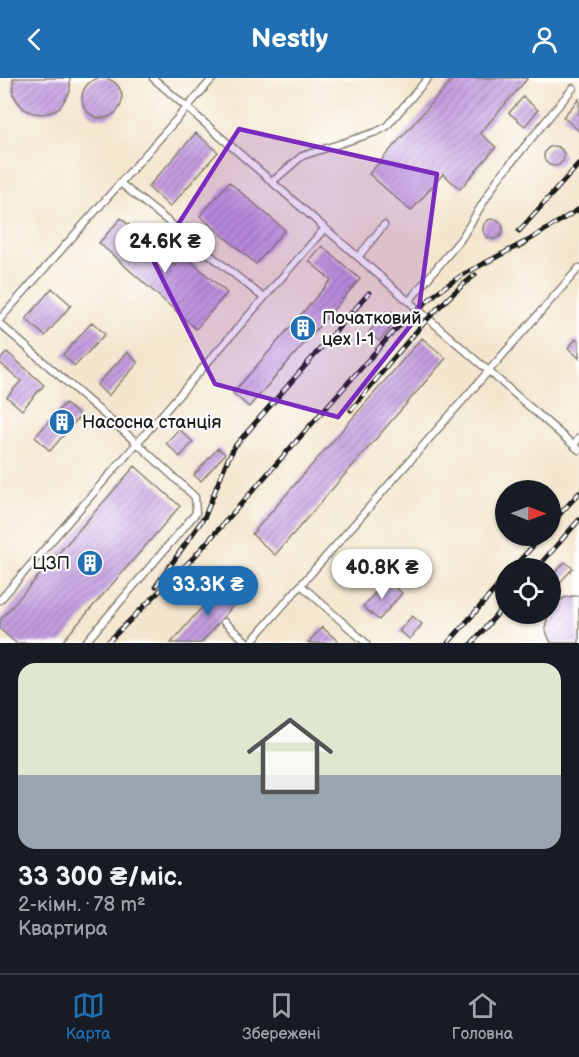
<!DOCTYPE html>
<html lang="uk">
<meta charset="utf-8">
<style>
body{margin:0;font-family:"Balsamiq Sans",sans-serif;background:#242831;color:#f1f3f6;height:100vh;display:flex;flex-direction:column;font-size:22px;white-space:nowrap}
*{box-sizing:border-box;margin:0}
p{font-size:20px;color:#9ea1a6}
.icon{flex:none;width:33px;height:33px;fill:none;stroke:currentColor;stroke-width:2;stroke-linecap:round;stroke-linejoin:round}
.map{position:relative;height:565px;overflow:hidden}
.sheet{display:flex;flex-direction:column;background:#171b24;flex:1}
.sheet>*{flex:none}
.needle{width:39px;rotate:91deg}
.buttons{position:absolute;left:495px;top:402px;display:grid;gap:12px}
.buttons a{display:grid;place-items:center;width:66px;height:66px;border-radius:50%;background:#171b24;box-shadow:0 2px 4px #0004;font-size:30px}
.price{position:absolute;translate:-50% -51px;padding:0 14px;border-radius:21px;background:#fff;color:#222;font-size:20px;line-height:39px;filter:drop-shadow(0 2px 3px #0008)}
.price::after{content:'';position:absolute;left:50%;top:36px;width:18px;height:14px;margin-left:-9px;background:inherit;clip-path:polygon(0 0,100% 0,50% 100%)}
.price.on{background:#1f6fb2;color:#fff}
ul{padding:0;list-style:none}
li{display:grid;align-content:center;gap:12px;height:318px;padding:0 18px}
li+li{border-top:2px solid #363941}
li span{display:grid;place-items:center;height:186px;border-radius:18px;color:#555}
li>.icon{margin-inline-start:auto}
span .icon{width:108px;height:108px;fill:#fffc;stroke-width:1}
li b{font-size:26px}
header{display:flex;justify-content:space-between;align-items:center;height:78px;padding:0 18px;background:#1f6fb2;color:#fff;font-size:27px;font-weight:800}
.menu{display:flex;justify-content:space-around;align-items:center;height:84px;border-top:2px solid #363941;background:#171b24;font-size:16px;color:#9ea1a6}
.menu a{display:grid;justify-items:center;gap:3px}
.menu .on{color:#1f6fb2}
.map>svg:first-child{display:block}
.building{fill:url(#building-hatch)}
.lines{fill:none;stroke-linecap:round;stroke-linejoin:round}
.service-casing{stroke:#888175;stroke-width:9}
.service{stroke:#fff;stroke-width:6}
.rail-casing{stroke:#1c1c1c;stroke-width:5}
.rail{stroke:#fff;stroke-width:3;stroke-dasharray:9;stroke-linecap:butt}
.marked{fill:#7b2cbf;fill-opacity:0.2;stroke:#7b2cbf;stroke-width:4.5;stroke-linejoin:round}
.labels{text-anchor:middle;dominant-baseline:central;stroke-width:4.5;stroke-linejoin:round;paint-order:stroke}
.poi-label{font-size:18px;fill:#1c1c1c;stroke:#fff;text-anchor:start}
</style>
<header><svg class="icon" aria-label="back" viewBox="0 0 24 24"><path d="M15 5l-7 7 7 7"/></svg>Nestly<svg class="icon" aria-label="person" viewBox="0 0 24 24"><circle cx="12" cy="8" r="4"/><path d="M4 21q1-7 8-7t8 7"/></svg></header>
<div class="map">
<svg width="579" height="565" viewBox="0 0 579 565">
<defs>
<pattern id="building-hatch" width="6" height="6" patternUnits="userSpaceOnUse" patternTransform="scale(1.5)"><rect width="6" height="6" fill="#c39cdf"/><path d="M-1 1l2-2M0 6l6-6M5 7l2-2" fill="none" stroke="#9e7eb4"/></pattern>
</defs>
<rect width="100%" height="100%" fill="#fff"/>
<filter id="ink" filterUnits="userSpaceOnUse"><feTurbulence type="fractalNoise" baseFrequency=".0167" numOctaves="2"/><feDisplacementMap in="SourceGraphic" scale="12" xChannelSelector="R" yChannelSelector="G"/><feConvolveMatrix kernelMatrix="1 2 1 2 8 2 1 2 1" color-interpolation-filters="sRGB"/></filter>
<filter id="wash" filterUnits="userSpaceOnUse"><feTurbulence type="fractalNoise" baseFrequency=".008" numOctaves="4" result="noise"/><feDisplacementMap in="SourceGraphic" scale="24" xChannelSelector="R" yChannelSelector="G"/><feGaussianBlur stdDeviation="1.35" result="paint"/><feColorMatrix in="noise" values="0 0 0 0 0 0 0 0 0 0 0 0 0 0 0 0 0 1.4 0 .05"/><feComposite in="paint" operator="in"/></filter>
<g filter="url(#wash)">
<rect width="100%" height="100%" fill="#f4e6ce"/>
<g id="blocks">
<path class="building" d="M13,0H70V14L60,29L52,34L42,36L33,35L24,31L18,24L13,16Z
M454,0H528L480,55L496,69L460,111L443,96L411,133L369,96Z
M82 20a20 20 0 1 1 40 0a20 20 0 1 1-40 0Z
M523,19L538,32L525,48L509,35Z
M579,21V53L563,39Z
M196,55L218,74L170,129L148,109Z
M544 78a10 10 0 1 1 20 0a10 10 0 1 1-20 0Z
M229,104L285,152L256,186L200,138Z
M121,140L175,188L184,177L227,215L196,251L99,165Z
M483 151a10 10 0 1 1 20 0a10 10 0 1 1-20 0Z
M322,168L360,201L249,329L233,315L331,202L309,183Z
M52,210L71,227L45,258L26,241Z
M387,233L390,235L392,233L400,239L379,263L369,254Z
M92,244L105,256L75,288L63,277Z
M422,260L446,280L275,477L252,456Z
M576,261L579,264V280L568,270Z
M7,274L44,307L22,332L7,319L21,303L0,285V282Z
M127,274L138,285L108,318L97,307Z
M65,325L80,338L50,373L35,359Z
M179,351L193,364L180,379L166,365Z
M218,370L225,376L201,403L194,397Z
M135,388L180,428L61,565H16L0,551V542Z
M565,484L573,490L553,512L550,510V500Z
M386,502L402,515L379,542L363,529Z
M222,506L239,521L201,565H171Z
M573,518H579V565H551L545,551L548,536H550V531L556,525L564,520Z
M412,538L422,546L410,561L399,553Z
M322,549L340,565H308Z"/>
</g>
</g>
<g filter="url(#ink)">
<use href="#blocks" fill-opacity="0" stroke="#888175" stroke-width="1.5"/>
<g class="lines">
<defs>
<path id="service" d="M153,0L579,372
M272,104L302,78L376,54L386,49L428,0
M120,105L264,220
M358,179L384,147
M409,223L461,161L497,102L573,10
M0,241L213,0
M0,246L137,365L195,419L196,435L85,565
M574,367L579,360
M301,507L366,565
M0,522L325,150
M224,544L248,565
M250,565L579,190"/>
</defs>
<use href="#service" class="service-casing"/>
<use href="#service" class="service"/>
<defs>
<path id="rail" d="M519,153L579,86
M518,169L579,131
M351,332C390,286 427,234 475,197
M550,447L579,415
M513,490L542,458
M537,490L579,442
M156,508L205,438L226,385L235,368L369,215
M107,565L194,479L393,254L440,212L464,196L525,164
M448,565L506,499
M472,565L506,526"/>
</defs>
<use href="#rail" class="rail-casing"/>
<use href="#rail" class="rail"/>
</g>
</g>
<path class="marked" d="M239,51L437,96L418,238L338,339L215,306L154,184Z"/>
<defs>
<symbol id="building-disc" viewBox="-11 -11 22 22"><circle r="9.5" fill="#1f6fb2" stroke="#fff"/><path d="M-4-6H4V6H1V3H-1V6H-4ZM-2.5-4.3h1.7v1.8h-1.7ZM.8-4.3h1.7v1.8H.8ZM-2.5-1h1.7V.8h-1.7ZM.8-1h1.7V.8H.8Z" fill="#fff"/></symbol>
</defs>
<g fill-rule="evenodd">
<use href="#building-disc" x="288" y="235" width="30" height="30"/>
<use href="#building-disc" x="47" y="329" width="30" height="30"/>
<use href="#building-disc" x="75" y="470" width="30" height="30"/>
</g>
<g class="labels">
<g class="poi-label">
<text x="322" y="240">Початковий<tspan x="322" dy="21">цех І-1</tspan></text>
<text x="82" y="344">Насосна станція</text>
<text x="70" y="485" text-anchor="end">ЦЗП</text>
</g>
</g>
</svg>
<div class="buttons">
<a><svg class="needle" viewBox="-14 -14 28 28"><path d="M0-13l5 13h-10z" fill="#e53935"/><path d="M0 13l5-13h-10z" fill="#9ea1a6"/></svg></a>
<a><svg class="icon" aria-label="locate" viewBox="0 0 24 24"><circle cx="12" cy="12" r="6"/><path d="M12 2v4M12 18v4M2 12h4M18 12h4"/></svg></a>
</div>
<b class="price" style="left:165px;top:196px">24.6K ₴</b>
<b class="price" style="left:382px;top:522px">40.8K ₴</b>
<b class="price on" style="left:208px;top:539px">33.3K ₴</b>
</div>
<section class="sheet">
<ul>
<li><span style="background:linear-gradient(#dfe7d0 60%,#9aa5b1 0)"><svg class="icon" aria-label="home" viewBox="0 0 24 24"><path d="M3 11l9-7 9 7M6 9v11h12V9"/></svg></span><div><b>33 300 ₴/міс.</b><p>2-кімн. · 78 m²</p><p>Квартира</p></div></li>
</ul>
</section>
<nav class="menu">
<a class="on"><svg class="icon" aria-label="map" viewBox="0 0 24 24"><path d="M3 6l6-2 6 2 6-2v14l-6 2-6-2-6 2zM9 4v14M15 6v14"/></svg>Карта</a>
<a><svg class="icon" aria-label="saved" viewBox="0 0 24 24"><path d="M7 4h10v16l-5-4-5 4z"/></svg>Збережені</a>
<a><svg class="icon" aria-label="home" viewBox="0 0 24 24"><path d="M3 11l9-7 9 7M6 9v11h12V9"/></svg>Головна</a>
</nav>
